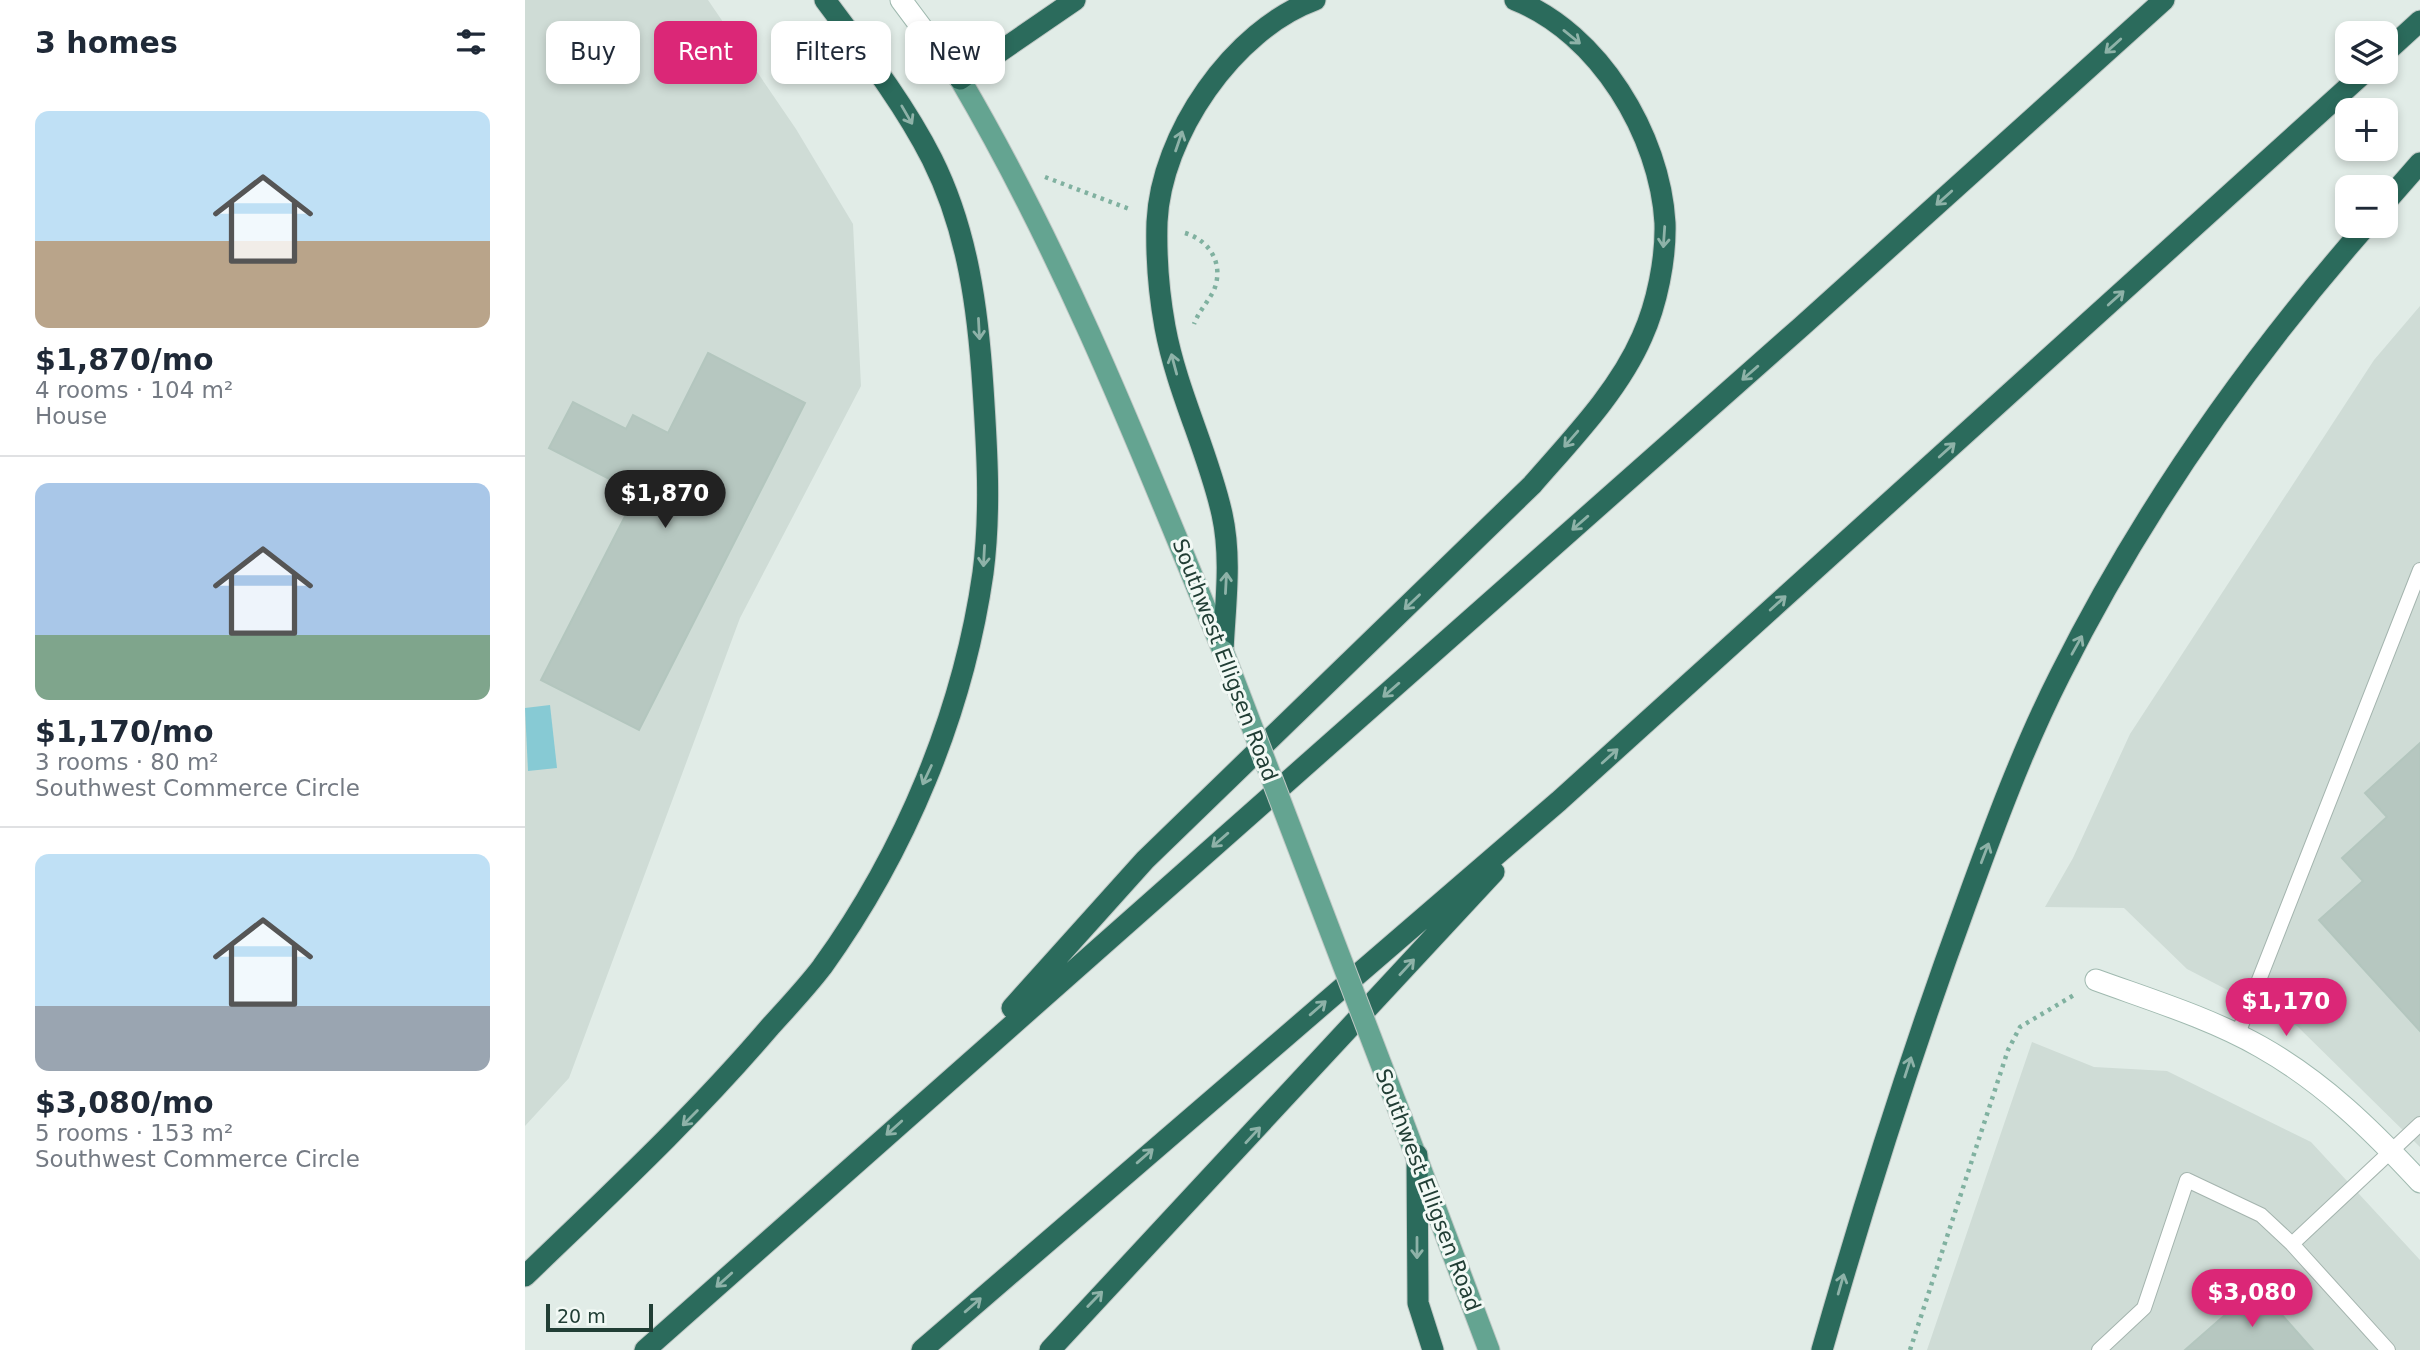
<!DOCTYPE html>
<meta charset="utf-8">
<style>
body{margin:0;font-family:"DejaVu Sans",sans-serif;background:#f2f2f3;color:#1f2937;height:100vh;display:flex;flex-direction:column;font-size:26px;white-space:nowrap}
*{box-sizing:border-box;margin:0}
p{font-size:23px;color:#747a83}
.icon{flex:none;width:38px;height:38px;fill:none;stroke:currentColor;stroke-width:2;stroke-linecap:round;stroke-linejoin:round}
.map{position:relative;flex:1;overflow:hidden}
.sheet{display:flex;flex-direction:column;background:#fff;width:525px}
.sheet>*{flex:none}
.banner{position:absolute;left:21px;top:21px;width:665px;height:63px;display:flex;gap:14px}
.fabs{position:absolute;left:1810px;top:21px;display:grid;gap:14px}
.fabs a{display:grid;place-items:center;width:63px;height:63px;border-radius:14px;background:#fff;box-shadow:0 4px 10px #0003;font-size:35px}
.scale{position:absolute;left:21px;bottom:18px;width:107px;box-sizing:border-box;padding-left:7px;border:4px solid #213e35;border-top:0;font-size:19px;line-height:24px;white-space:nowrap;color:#213e35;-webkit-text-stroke:5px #f2f9f5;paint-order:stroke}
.price{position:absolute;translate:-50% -60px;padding:0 16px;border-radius:24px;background:#db2777;color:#fff;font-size:23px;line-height:46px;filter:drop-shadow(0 2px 4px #0008)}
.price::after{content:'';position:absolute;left:50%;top:42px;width:21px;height:16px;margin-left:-10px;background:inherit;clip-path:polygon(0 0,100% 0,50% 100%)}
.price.active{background:#222;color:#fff}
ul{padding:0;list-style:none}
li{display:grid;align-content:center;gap:14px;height:371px;padding:0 35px}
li+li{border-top:2px solid #e0e1e3}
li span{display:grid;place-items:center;height:217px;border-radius:14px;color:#555}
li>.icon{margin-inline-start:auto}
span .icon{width:126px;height:126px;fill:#fffc;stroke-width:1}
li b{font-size:30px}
h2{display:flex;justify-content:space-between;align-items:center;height:84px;padding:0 35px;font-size:30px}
.pill{padding:0 24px;border-radius:14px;background:#fff;box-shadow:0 4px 10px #0003;font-size:24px;line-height:63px}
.pill.active{background:#db2777;color:#fff}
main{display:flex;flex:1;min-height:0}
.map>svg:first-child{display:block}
.built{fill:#cfdcd6}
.water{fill:#87cad4}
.building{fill:#b6c7c0;stroke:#b3c6be;stroke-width:2}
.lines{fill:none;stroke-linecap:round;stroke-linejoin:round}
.lane-casing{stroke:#a4b4ae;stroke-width:16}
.secondary-casing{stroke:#9fb9af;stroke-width:23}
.primary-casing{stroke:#c1c9c6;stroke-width:23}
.highway-casing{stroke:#c1c9c6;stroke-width:23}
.path{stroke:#80b1a0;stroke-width:4.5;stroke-dasharray:3.5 5;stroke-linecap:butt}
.lane{stroke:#fff;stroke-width:14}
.secondary{stroke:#fff;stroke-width:21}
.primary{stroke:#64a491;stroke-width:21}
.highway{stroke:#2b6b5c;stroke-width:21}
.primary-bridge-casing{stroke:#c1c9c6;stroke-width:23;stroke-linecap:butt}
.primary-bridge{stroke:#64a491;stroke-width:21}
.oneway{stroke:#8eb2a8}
.labels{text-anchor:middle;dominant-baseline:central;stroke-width:6;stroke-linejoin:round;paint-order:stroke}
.street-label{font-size:21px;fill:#213e35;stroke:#f2f9f5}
</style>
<main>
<section class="sheet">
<h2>3 homes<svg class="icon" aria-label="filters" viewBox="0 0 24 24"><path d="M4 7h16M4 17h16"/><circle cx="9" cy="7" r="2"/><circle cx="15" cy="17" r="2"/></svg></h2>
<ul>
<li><span style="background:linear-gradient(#bfe0f5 60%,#b9a48a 0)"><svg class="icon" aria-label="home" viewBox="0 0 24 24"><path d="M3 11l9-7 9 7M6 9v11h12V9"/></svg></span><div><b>$1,870/mo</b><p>4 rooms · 104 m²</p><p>House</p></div></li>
<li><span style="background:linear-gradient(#a9c7e8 70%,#7fa58c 0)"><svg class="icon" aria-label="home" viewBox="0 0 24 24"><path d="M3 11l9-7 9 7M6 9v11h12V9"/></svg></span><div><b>$1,170/mo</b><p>3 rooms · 80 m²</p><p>Southwest Commerce Circle</p></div></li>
<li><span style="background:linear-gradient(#bfe0f5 70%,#9aa5b1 0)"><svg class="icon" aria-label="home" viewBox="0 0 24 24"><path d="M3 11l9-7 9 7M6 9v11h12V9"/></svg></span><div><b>$3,080/mo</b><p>5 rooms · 153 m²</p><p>Southwest Commerce Circle</p></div></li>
</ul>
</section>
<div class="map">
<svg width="1895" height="1350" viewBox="0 0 1895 1350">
<rect width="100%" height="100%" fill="#e1ece7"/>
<path class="built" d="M0,0H183L271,129L328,224L336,386L215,618L44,1078L0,1126Z
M1895,306V1147L1772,1026L1662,969L1599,908L1520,907L1548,858L1605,734L1849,360Z
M1507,1042L1569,1067L1642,1071L1786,1142L1895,1260V1350H1402Z"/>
<path class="water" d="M25,705L32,768L3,771L0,708Z"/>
<path class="building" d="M183,353L280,403L114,730L16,680L112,493L24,448L48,402L101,429L108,415L143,433Z
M1895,743V1031L1794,920L1838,881L1817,858L1862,817L1840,793Z
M1732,1287L1788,1350H1660Z"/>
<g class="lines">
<defs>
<path id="lane" d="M1712,1036L1895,570
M1767,1244L1895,1124
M1574,1350L1619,1308L1662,1180L1736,1215L1767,1244L1863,1350"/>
<path id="secondary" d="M376,0L435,79
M1571,980C1626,1000 1685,1018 1736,1047C1798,1082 1847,1130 1895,1182"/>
<path id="primary" d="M435,79C542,261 618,456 698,651
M877,1119L964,1350"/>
<path id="highway" d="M1860,53L1895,21
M435,79L550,0
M1860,203L1895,163
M698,651C700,606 707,559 697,514C683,451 652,392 640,327C634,294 631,256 632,222C636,135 708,30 790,0
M487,1008L620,860L1007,485C1046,440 1093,392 1117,337C1132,304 1141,259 1140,223C1135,135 1074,33 990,0
M892,1155L893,1303L908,1350
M0,1276C84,1195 168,1117 244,1028C262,1008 281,988 297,967C380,852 438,713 458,573C466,512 462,449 458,388C453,310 443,231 407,159C378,102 338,51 300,0
M120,1350L1276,327L1639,0
M397,1350L1034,801L1840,72
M525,1350L969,872
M1297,1350C1340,1199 1387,1051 1441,904C1469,827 1498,748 1535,675C1616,513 1722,362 1841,226"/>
</defs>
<use href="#lane" class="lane-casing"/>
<use href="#secondary" class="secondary-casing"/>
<use href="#primary" class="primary-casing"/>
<use href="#highway" class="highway-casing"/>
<path class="path" d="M520,177L607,210
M660,233C686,241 699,265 689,290C683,302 674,311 669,324
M1385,1350L1483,1050L1495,1027L1549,995"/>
<use href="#lane" class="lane"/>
<use href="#secondary" class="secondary"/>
<use href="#primary" class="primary"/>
<use href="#highway" class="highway"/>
<defs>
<path id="primary-bridge" d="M698,651L877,1119"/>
</defs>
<use href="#primary-bridge" class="primary-bridge-casing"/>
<use href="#primary-bridge" class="primary-bridge"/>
</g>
<defs><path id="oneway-shaft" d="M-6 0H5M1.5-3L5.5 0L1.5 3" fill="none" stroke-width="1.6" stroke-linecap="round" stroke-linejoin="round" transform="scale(1.75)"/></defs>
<g class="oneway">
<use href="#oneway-shaft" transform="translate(1047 37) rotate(39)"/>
<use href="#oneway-shaft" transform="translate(1588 46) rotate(138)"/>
<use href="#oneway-shaft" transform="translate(382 115) rotate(60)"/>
<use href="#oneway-shaft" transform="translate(654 141) rotate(-71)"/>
<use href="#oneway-shaft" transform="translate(1419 198) rotate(138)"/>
<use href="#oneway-shaft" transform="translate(1139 237) rotate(94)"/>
<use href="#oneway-shaft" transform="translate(1591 298) rotate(-42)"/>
<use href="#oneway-shaft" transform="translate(454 329) rotate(87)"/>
<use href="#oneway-shaft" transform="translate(649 364) rotate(-105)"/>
<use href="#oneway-shaft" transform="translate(1225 373) rotate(139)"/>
<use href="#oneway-shaft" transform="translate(1046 439) rotate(131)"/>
<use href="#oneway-shaft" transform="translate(1422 450) rotate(-42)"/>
<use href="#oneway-shaft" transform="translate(1055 523) rotate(139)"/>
<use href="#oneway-shaft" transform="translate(459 556) rotate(93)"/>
<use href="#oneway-shaft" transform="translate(701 583) rotate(-87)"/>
<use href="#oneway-shaft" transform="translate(887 602) rotate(136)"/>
<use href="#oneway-shaft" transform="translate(1253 603) rotate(-42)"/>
<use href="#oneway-shaft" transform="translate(1552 645) rotate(-61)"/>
<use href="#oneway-shaft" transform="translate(866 690) rotate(139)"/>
<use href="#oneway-shaft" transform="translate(1085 756) rotate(-42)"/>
<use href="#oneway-shaft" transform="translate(402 775) rotate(115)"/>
<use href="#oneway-shaft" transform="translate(695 840) rotate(139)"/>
<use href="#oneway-shaft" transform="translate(1460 853) rotate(-69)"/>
<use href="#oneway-shaft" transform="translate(882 967) rotate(-47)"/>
<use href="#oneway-shaft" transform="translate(793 1008) rotate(-41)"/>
<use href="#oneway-shaft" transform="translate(1383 1067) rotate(-72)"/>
<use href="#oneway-shaft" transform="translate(165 1118) rotate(135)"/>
<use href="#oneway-shaft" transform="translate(369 1128) rotate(138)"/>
<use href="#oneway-shaft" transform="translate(728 1135) rotate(-47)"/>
<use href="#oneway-shaft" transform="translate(620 1156) rotate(-41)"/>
<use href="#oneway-shaft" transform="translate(892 1248) rotate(90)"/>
<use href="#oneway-shaft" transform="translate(199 1280) rotate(138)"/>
<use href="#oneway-shaft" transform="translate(1316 1284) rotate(-74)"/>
<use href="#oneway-shaft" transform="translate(570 1299) rotate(-46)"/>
<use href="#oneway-shaft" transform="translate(448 1305) rotate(-41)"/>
</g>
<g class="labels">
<g class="street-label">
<text transform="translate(700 660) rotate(69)">Southwest Elligsen Road</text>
<text transform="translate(903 1190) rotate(69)">Southwest Elligsen Road</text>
</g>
</g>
</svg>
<div class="fabs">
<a><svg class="icon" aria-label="layers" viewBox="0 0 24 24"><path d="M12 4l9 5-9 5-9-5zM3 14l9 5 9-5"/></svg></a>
<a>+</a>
<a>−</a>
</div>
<div class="scale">20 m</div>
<b class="price active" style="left:140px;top:530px">$1,870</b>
<b class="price" style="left:1761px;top:1038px">$1,170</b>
<b class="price" style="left:1727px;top:1329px">$3,080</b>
<div class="banner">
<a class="pill">Buy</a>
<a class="pill active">Rent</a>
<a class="pill">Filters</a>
<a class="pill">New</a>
</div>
</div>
</main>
